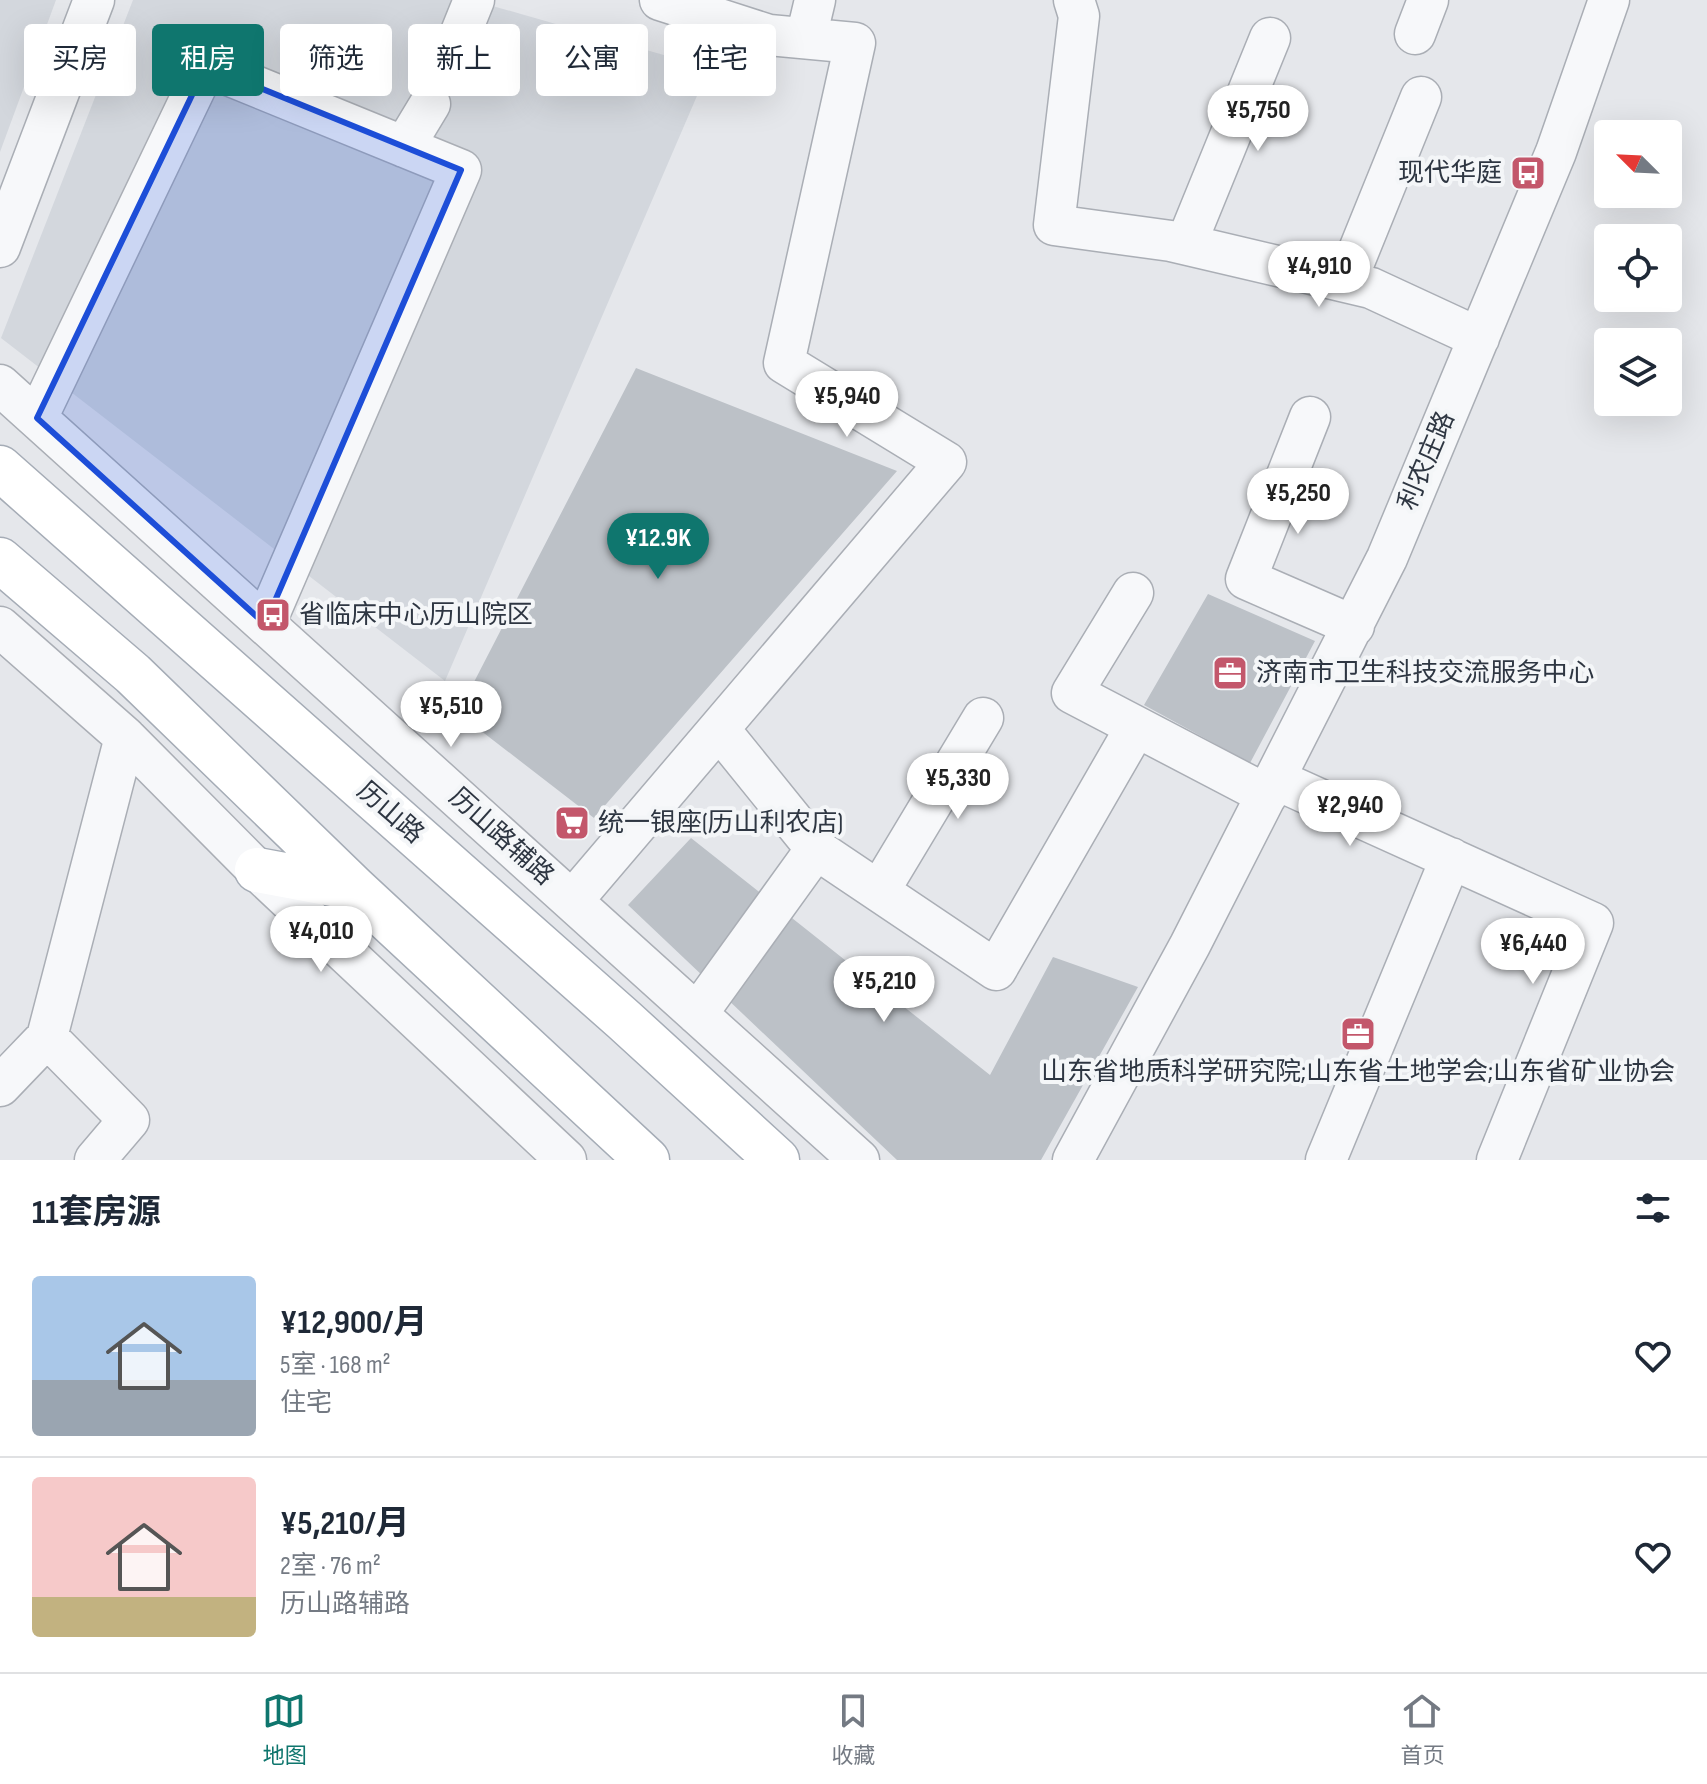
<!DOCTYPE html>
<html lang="zh">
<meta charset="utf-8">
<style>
body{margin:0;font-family:"Sofia Sans Condensed","Noto Sans SC",sans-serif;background:#f6f6f7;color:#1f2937;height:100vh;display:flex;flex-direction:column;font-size:30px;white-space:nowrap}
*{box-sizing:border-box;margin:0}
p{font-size:26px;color:#747a83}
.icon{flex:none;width:44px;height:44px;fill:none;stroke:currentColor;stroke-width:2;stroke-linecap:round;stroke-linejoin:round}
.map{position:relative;height:1160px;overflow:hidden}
.details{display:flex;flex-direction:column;background:#fff;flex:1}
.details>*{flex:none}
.hud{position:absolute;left:24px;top:24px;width:800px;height:72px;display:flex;gap:16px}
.needle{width:52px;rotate:294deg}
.controls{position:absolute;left:1594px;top:120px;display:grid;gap:16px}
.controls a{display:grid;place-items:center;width:88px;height:88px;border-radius:8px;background:#fff;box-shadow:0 8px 32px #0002;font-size:40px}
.price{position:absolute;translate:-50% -68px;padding:0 18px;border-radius:28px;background:#fff;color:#222;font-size:26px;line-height:52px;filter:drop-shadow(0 2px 4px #0008)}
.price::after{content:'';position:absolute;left:50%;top:48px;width:24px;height:18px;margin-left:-12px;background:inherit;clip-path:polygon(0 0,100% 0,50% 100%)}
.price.on{background:#0f766e;color:#fff}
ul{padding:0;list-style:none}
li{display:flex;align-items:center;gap:24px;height:200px;padding:0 32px}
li+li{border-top:2px solid #e0e1e3}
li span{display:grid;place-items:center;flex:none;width:224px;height:160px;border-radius:8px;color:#555}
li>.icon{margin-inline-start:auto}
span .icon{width:96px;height:96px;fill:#fffc;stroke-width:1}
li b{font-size:34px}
h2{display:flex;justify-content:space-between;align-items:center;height:96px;padding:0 32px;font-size:34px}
.pill{padding:0 28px;border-radius:8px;background:#fff;box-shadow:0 8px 32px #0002;font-size:28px;line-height:72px}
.pill.on{background:#0f766e;color:#fff}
.tabs{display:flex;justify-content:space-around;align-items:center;height:112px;border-top:2px solid #e0e1e3;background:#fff;font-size:22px;color:#747a83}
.tabs a{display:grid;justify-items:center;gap:4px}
.tabs .on{color:#0f766e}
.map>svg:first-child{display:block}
.built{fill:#d3d7dd}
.building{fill:#bcc1c7}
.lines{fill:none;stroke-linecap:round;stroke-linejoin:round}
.minor-casing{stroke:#aaaeb5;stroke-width:43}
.major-casing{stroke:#a5acb6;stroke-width:47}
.minor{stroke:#f7f8fa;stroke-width:40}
.major{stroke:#fff;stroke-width:44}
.marked{fill:#1d4ed8;fill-opacity:0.2;stroke:#1d4ed8;stroke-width:6;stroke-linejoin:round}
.labels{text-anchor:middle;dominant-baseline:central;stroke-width:8;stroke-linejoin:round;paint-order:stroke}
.poi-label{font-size:26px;fill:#2e3642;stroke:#f4f6f8;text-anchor:start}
.street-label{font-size:26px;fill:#2e3642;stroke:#f4f6f8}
</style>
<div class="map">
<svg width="1707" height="1160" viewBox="0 0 1707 1160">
<rect width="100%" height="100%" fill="#e5e7eb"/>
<path class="built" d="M0,0H56L0,152Z
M133,0H472L709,68L445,681L1,338Z"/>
<path class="building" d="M636,368L897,471L594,818L458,713Z
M1208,594L1315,641L1250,763L1144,705Z
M691,838L990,1075L1053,957L1138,987L1041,1160H897L628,905Z"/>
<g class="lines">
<defs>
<path id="minor" d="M1074,0L1079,16L1054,225L1171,241L1371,288L1479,338
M1415,34L1428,0
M806,38L815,0
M445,72L474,0
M404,147L430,104
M1186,244L1270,38
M0,247L94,0
M1346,282L1421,97
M0,385L859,1160
M1310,417L1246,579L1354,626
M37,418L206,66L461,170L265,624
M1133,593L1072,693L1267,795
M0,627L125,737L257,870L566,1160
M719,729L816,849
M1275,779L1593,923L1497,1160
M879,891L983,718
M572,901L946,462L784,363L855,43L769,35L660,0
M697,1014L816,849L996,970L1136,727
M47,1037L129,1120L95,1160
M0,1086L47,1037L125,737
M1073,1160L1190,945L1387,558L1556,152L1609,0
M1326,1160L1451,858"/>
<path id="major" d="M0,468L624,1020L777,1160
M0,560L133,674L354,888L647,1160
M257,870L354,888"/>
</defs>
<use href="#minor" class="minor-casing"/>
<use href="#major" class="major-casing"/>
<use href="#minor" class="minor"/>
<use href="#major" class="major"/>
</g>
<path class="marked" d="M206,66L461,170L265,624L37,418Z"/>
<defs>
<symbol id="bus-square" viewBox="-11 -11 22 22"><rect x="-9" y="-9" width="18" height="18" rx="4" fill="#c3576b" stroke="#f4f6f8"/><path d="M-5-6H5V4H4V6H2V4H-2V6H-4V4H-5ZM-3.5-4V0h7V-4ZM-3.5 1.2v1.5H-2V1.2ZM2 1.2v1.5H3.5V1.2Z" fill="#fff"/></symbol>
<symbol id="office-square" viewBox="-11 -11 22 22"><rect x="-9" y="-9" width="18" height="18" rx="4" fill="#c3576b" stroke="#f4f6f8"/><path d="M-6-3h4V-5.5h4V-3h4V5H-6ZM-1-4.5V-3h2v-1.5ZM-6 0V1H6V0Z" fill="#fff"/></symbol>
<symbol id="supermarket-square" viewBox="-11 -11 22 22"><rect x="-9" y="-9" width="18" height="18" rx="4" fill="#c3576b" stroke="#f4f6f8"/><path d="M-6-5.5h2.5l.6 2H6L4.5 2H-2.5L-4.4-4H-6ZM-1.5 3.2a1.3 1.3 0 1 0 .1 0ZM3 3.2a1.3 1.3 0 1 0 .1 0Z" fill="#fff"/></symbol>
</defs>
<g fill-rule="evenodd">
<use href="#bus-square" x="1508" y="153" width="40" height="40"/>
<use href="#bus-square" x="253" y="595" width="40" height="40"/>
<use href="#office-square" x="1210" y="653" width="40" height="40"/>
<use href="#supermarket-square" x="552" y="803" width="40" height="40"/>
<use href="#office-square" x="1338" y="1014" width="40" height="40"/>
</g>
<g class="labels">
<g class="poi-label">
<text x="1502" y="173" text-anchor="end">现代华庭</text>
<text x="299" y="615">省临床中心历山院区</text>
<text x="1256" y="673">济南市卫生科技交流服务中心</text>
<text x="598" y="823">统一银座(历山利农店)</text>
<text x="1358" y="1072" text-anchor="middle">山东省地质科学研究院;山东省土地学会;山东省矿业协会</text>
</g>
<g class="street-label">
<text transform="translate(1427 461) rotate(-67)">利农庄路</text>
<text transform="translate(390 813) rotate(41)">历山路</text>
<text transform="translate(501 837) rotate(42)">历山路辅路</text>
</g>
</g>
</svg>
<div class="controls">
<a><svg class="needle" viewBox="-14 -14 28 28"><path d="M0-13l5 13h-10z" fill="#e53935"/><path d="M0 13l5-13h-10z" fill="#747a83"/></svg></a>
<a><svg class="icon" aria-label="locate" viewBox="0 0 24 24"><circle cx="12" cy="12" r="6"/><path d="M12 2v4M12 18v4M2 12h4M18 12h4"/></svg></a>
<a><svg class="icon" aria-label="layers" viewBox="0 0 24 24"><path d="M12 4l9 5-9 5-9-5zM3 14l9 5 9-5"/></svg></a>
</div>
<b class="price" style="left:1258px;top:153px">¥5,750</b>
<b class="price" style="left:1319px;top:309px">¥4,910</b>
<b class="price" style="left:847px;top:439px">¥5,940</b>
<b class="price" style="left:1298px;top:536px">¥5,250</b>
<b class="price on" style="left:658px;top:581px">¥12.9K</b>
<b class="price" style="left:451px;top:749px">¥5,510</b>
<b class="price" style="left:958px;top:821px">¥5,330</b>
<b class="price" style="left:1350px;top:848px">¥2,940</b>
<b class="price" style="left:321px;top:974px">¥4,010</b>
<b class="price" style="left:1533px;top:986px">¥6,440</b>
<b class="price" style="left:884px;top:1024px">¥5,210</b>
<div class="hud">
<a class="pill">买房</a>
<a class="pill on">租房</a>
<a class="pill">筛选</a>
<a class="pill">新上</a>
<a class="pill">公寓</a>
<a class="pill">住宅</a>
</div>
</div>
<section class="details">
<h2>11套房源<svg class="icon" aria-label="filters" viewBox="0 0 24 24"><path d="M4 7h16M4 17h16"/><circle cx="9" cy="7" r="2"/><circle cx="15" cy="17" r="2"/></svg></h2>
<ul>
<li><span style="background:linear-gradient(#a9c7e8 65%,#9aa5b1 0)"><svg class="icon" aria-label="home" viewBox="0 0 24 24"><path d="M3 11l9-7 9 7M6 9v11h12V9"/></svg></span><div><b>¥12,900/月</b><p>5室 · 168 m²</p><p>住宅</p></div><svg class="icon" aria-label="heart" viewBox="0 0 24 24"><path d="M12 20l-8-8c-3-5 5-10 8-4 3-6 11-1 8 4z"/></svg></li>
<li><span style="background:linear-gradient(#f6c9c9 75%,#c2b280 0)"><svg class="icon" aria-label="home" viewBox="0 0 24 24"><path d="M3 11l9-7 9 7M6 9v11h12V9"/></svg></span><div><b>¥5,210/月</b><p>2室 · 76 m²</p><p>历山路辅路</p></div><svg class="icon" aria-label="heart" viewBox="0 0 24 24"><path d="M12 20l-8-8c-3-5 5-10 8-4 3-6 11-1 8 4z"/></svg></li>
</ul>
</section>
<nav class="tabs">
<a class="on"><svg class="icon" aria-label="map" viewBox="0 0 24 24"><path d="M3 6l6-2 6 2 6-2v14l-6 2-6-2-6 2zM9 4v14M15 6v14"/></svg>地图</a>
<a><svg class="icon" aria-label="saved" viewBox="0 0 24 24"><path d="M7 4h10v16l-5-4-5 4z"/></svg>收藏</a>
<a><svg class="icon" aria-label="home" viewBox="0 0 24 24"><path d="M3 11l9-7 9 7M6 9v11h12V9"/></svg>首页</a>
</nav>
